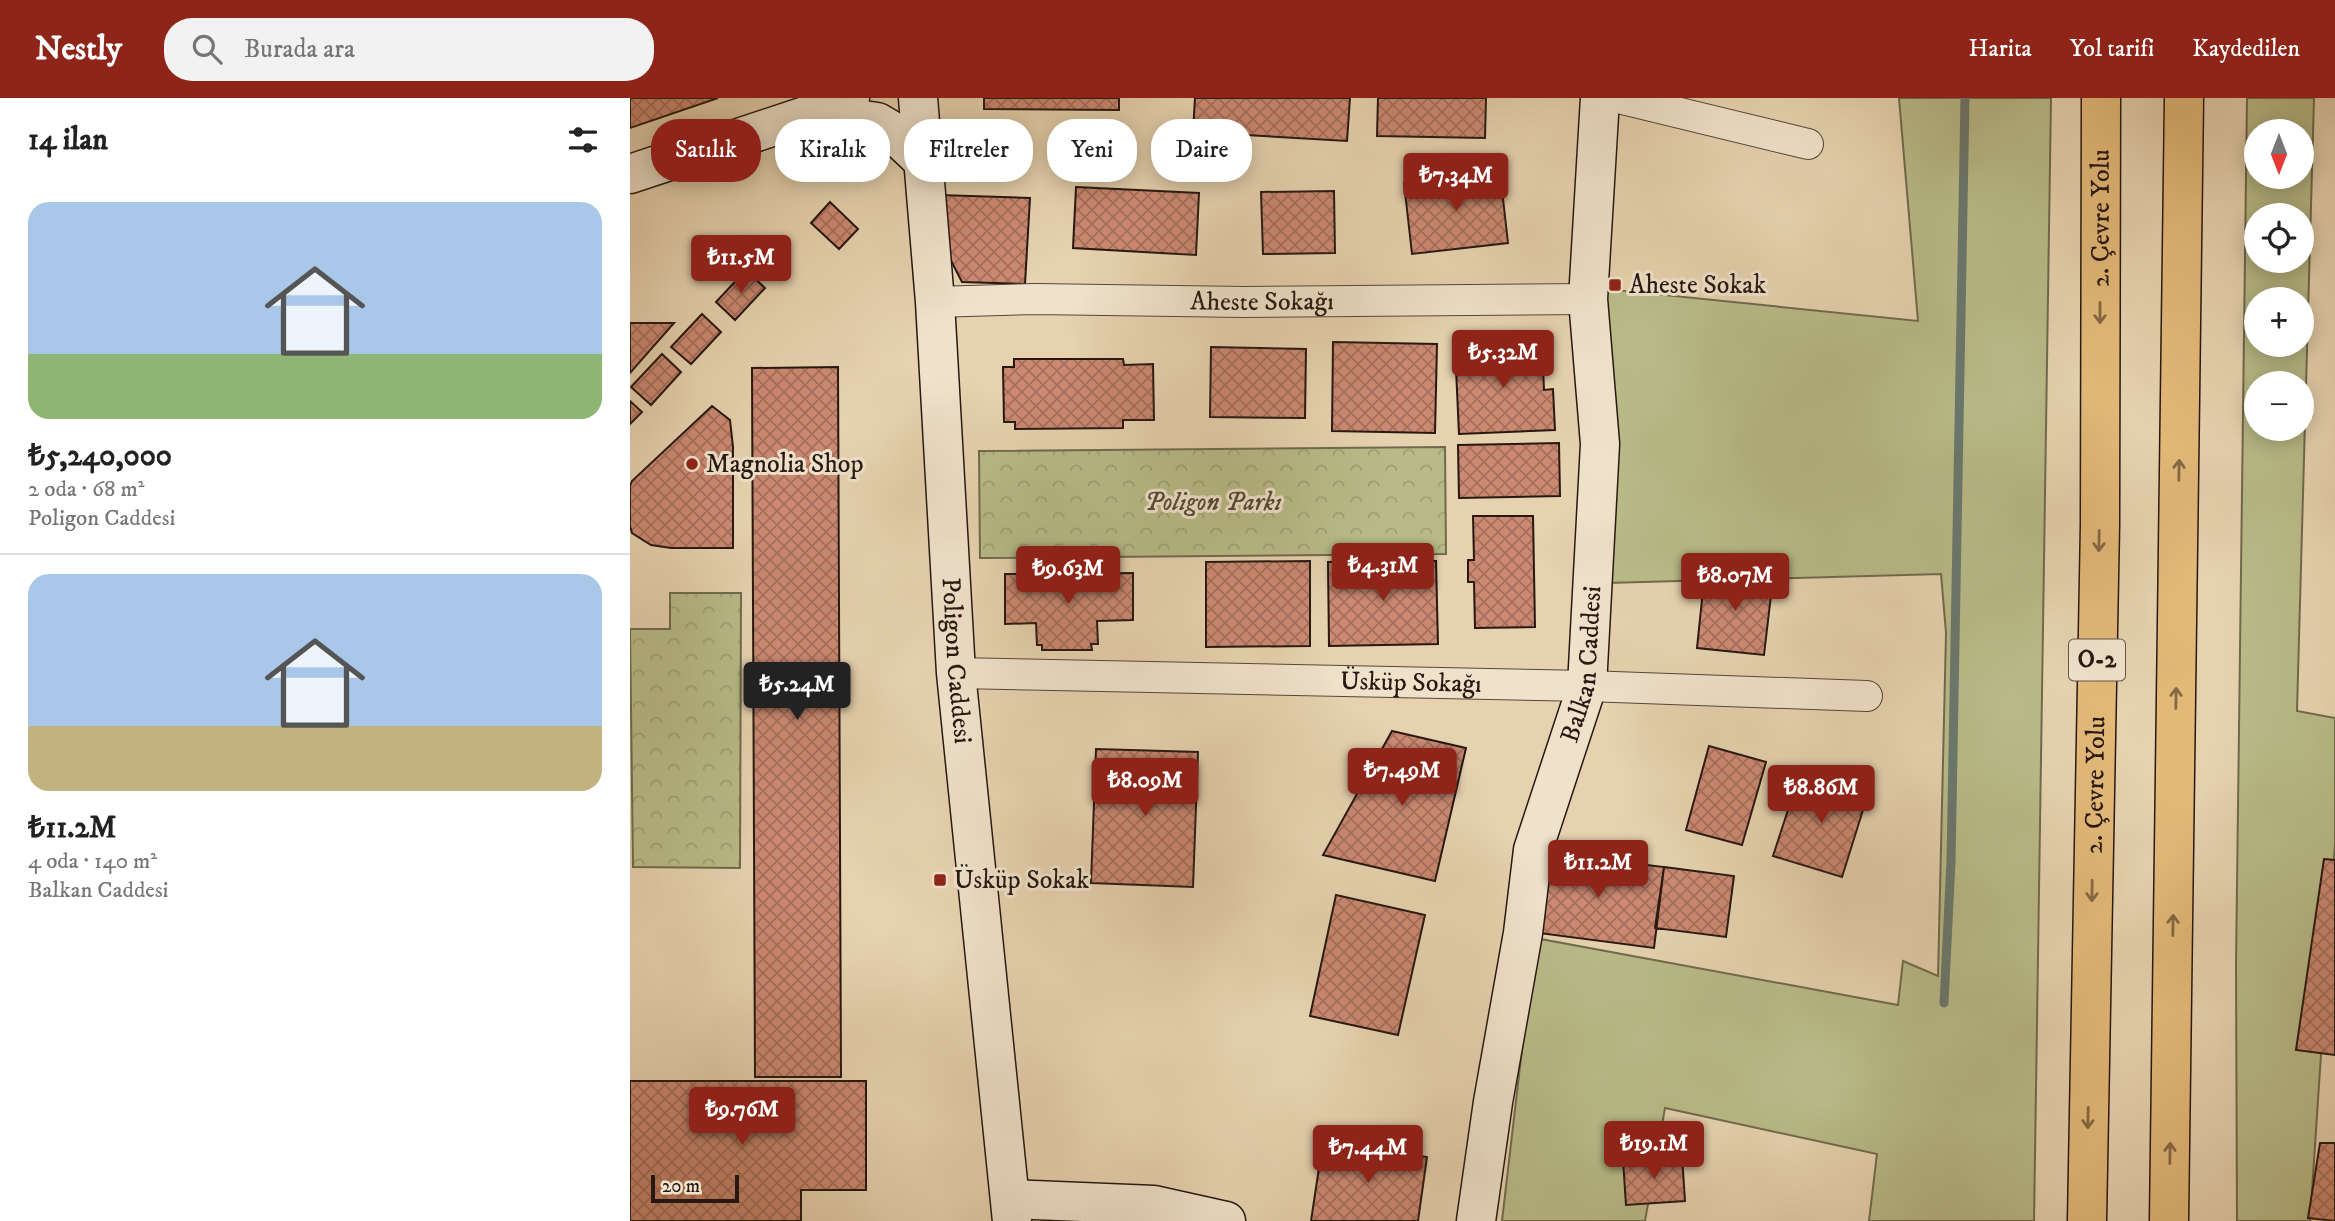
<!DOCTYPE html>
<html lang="tr">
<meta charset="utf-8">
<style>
body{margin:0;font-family:"IM FELL DW Pica",serif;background:#f2f2f2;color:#222;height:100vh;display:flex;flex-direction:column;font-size:26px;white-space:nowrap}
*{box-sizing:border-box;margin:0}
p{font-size:23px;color:#767676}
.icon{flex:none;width:38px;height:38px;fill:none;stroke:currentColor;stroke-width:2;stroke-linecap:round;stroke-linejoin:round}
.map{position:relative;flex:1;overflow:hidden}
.sheet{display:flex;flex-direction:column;background:#fff;width:630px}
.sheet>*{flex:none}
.guide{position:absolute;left:21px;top:21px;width:665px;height:63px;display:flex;gap:14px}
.needle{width:46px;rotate:180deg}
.tools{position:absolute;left:1614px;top:21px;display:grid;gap:14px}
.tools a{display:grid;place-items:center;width:70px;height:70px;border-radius:50%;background:#fff;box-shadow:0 4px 18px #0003;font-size:35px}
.scale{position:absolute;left:21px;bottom:18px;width:88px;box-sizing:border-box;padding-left:7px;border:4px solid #271812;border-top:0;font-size:19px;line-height:24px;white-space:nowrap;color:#271812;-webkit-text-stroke:5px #efe2cb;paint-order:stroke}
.price{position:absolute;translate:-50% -60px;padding:0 16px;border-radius:7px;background:#8f2418;color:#fff;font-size:23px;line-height:46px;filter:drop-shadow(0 2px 4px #0008)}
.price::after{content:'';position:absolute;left:50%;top:42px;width:21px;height:16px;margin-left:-10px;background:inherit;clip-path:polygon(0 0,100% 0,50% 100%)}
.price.active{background:#222;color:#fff}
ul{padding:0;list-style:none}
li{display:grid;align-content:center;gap:14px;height:371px;padding:0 28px}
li+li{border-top:2px solid #e0e0e0}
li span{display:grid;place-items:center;height:217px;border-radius:21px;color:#555}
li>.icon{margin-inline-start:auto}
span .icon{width:126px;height:126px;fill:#fffc;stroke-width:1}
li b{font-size:30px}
h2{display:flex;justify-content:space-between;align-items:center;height:84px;padding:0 28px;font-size:30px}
.chip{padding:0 24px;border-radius:28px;background:#fff;box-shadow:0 4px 18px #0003;font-size:24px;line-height:63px}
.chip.active{background:#8f2418;color:#fff}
header{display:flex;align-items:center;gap:42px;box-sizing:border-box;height:98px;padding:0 35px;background:#8f2418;color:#fff}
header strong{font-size:33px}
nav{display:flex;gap:38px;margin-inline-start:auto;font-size:24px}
.search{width:490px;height:63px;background:#f2f2f2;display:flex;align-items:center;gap:18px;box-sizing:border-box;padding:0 24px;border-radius:28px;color:#767676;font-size:26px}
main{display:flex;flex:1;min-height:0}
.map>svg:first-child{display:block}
.green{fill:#b8bb88;stroke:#706a4d;stroke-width:2;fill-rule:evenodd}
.park{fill:url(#park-crowns);stroke:#706a4d;stroke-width:2}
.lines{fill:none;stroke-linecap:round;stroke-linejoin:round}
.stream{stroke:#6a786e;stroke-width:9}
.building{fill:url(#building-cross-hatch);stroke:#271812;stroke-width:2}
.street-casing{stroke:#574639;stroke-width:32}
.secondary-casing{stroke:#271812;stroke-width:41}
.highway-casing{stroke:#271812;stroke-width:41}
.street{stroke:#efe2cb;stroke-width:30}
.secondary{stroke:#efe2cb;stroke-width:38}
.highway{stroke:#e3b978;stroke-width:38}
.oneway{stroke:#856845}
.poi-dot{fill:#8f2418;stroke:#efe2cb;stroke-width:2.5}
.labels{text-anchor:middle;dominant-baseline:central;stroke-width:6;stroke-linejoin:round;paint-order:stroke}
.shield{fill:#efe2cb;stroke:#63554a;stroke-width:2}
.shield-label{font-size:24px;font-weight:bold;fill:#271812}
.street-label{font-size:26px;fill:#271812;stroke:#efe2cb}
.poi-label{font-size:26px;fill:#271812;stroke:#efe2cb;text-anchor:start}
.park-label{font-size:26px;font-style:italic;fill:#524935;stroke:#efe2cb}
</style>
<header>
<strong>Nestly</strong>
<div class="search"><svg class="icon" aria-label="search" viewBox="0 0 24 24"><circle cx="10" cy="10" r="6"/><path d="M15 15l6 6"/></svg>Burada ara</div>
<nav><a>Harita</a><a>Yol tarifi</a><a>Kaydedilen</a></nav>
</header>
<main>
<section class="sheet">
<h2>14 ilan<svg class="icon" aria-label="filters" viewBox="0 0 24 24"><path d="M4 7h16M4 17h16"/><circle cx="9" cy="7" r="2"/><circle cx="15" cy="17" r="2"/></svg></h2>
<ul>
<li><span style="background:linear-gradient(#a9c7e8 70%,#8fb573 0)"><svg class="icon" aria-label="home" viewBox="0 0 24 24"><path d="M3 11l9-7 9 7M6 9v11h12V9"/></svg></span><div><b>₺5,240,000</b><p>2 oda · 68 m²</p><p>Poligon Caddesi</p></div></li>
<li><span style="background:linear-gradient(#a9c7e8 70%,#c2b280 0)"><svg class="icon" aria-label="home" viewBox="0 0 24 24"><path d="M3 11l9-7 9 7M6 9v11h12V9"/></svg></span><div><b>₺11.2M</b><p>4 oda · 140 m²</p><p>Balkan Caddesi</p></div></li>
</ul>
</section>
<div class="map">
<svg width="1705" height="1123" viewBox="0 0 1705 1123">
<defs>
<pattern id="park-crowns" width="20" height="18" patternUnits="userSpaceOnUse" patternTransform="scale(1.75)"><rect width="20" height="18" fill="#b8bb88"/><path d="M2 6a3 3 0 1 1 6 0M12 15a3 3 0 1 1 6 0" fill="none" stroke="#9ea074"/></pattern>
<pattern id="building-cross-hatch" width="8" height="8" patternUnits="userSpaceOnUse" patternTransform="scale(1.75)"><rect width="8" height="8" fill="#cb8972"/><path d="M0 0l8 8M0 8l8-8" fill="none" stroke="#a56f5c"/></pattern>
</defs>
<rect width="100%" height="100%" fill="#e6d2af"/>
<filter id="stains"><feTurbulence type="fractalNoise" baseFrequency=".00286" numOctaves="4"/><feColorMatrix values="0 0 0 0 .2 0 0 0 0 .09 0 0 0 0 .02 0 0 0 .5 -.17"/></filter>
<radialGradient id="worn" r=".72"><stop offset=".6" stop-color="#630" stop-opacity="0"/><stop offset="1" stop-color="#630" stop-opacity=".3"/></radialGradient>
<path class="green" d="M1269,0H1421L1404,1123H1239L1247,1056L1035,1010L1015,1123H872L905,840L1268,907L1273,863L1308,878L1316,535L1311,476L977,485L976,191L1288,223Z
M1617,0H1684L1667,613L1705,620V745L1680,1123H1607L1606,867ZM1626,33H1671V79H1626ZM1626,117H1671V163H1626ZM1626,201H1671V247H1626ZM1626,285H1671V331H1626Z"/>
<path class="park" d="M815,349L816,456L350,460L349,353Z
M40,495H111L110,770L3,769L0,531H40Z"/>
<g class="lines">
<path class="stream" d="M1314,905L1321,763L1335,0"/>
</g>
<path class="building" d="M0,0H88L0,30Z
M354,0H489V12L354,11Z
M565,0H720L717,43L563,34Z
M748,0H856L855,40L747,38Z
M870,74L878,145L782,156L774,85Z
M446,89L569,95L566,157L443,150Z
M704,93L705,155L633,156L631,94Z
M309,97L400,100L395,186L332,184L313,147Z
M200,104L228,131L209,151L181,125Z
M116,172L135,190L105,222L86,204Z
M72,216L91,234L61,266L41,249Z
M0,225H44L0,275Z
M703,244L807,246L805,335L702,333Z
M912,245L914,292L923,291L925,332L829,336L825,249Z
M581,249L676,251L675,320L580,319Z
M32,256L51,274L21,307L1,289Z
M384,261H493L494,267L523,266L524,322H493V330L385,331V324H374L373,269H384Z
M208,269L211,979H125L122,270Z
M0,303L12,314L0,326Z
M82,308L100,322L103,349V450H41L21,447L2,435L0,428V388L2,383Z
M929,345L930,398L829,400L828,347Z
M843,418H903L905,529L845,530L844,484H838V462H844Z
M680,463V548L576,549V464Z
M806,463L808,546L699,548L698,464Z
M1075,473L1143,480L1134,557L1067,550Z
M503,475V522L467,523L468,546H461L462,552H412V547H407L406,525L375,526V476Z
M762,633L836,650L805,783L693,757Z
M1079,648L1136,664L1112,747L1056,732Z
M466,651L568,654L563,789L461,785Z
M1170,675L1238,696L1212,779L1143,758Z
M911,754L1034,769L1024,850L901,834Z
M1694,761L1705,762V957L1666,952Z
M1034,769L1104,778L1096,839L1025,830Z
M706,797L795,817L768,937L680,918Z
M0,983H236V1092H171V1123H0Z
M693,1043L797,1059L788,1123H681Z
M1690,1045H1705V1123L1678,1120Z
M1052,1058L1055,1103L996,1107L993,1062Z"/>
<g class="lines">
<defs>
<g id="street">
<path d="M988,0L1178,46"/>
<path id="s1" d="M305,204L405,201L615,204L958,201"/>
<path id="s2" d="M326,575L957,588L1237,598"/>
</g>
<g id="secondary">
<path id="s3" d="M288,0L305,204L326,575L382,1123"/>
<path d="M184,15L247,24L259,31L292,62"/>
<path d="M0,76L184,15L220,0"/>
<path d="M381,1101L524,1107L596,1123"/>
<path id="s4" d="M846,1123L863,1004L893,835L903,752L957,588L970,346L958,201L970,0"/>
</g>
<g id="highway">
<path id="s5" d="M1457,1123L1470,426L1471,0"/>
<path d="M1539,1123L1554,0"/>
</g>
</defs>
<use href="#street" class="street-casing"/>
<use href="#secondary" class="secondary-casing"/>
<use href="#highway" class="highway-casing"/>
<use href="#street" class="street"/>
<use href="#secondary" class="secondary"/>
<use href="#highway" class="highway"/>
</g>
<defs><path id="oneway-shaft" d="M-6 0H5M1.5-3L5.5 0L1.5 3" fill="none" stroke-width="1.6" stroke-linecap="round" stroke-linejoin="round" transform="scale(1.75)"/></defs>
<g class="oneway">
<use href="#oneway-shaft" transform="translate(1470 215) rotate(90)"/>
<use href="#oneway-shaft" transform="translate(1549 372) rotate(-89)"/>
<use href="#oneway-shaft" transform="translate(1469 443) rotate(91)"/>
<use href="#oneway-shaft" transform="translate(1546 600) rotate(-89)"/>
<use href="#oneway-shaft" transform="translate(1462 793) rotate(91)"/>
<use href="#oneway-shaft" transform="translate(1543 827) rotate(-89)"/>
<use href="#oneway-shaft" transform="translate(1458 1020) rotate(91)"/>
<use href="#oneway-shaft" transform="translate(1540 1055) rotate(-89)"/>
</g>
<g class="poi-dot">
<rect x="978" y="180" width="14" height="14" rx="3.5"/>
<circle cx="62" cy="366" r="7"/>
<rect x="303" y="775" width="14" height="14" rx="3.5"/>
</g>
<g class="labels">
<rect class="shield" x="1439" y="541.5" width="56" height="41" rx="5"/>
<g class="shield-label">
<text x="1467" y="562">O-2</text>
</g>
<g class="street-label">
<text stroke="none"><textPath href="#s5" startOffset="1003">2. Çevre Yolu</textPath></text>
<text stroke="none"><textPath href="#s1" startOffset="327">Aheste Sokağı</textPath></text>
<text stroke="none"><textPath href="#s3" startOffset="564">Poligon Caddesi</textPath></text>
<text stroke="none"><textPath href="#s4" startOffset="569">Balkan Caddesi</textPath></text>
<text stroke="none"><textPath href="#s2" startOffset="455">Üsküp Sokağı</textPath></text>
<text stroke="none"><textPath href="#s5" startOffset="436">2. Çevre Yolu</textPath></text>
</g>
<g class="poi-label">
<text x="999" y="187">Aheste Sokak</text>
<text x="76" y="366">Magnolia Shop</text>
<text x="324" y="782">Üsküp Sokak</text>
</g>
<g class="park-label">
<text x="583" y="404">Poligon Parkı</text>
</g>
</g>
<rect width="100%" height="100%" filter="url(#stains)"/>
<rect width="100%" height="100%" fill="url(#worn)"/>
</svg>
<div class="tools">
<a><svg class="needle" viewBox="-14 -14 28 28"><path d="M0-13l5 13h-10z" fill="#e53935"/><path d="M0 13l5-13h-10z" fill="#767676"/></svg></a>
<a><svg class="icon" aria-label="locate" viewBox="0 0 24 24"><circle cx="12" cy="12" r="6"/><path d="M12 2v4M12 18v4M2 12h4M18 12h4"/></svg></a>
<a>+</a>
<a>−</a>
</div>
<div class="scale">20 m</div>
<b class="price" style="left:826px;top:115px">₺7.34M</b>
<b class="price" style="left:111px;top:197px">₺11.5M</b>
<b class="price" style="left:873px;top:292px">₺5.32M</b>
<b class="price" style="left:753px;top:505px">₺4.31M</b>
<b class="price" style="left:438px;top:508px">₺9.63M</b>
<b class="price" style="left:1105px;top:515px">₺8.07M</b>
<b class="price active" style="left:167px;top:624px">₺5.24M</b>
<b class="price" style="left:772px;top:710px">₺7.49M</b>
<b class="price" style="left:515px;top:720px">₺8.09M</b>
<b class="price" style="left:1191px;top:727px">₺8.86M</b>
<b class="price" style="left:968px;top:802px">₺11.2M</b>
<b class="price" style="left:112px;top:1049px">₺9.76M</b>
<b class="price" style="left:1024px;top:1083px">₺19.1M</b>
<b class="price" style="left:738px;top:1087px">₺7.44M</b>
<div class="guide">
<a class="chip active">Satılık</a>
<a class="chip">Kiralık</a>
<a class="chip">Filtreler</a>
<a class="chip">Yeni</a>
<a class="chip">Daire</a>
</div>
</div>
</main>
